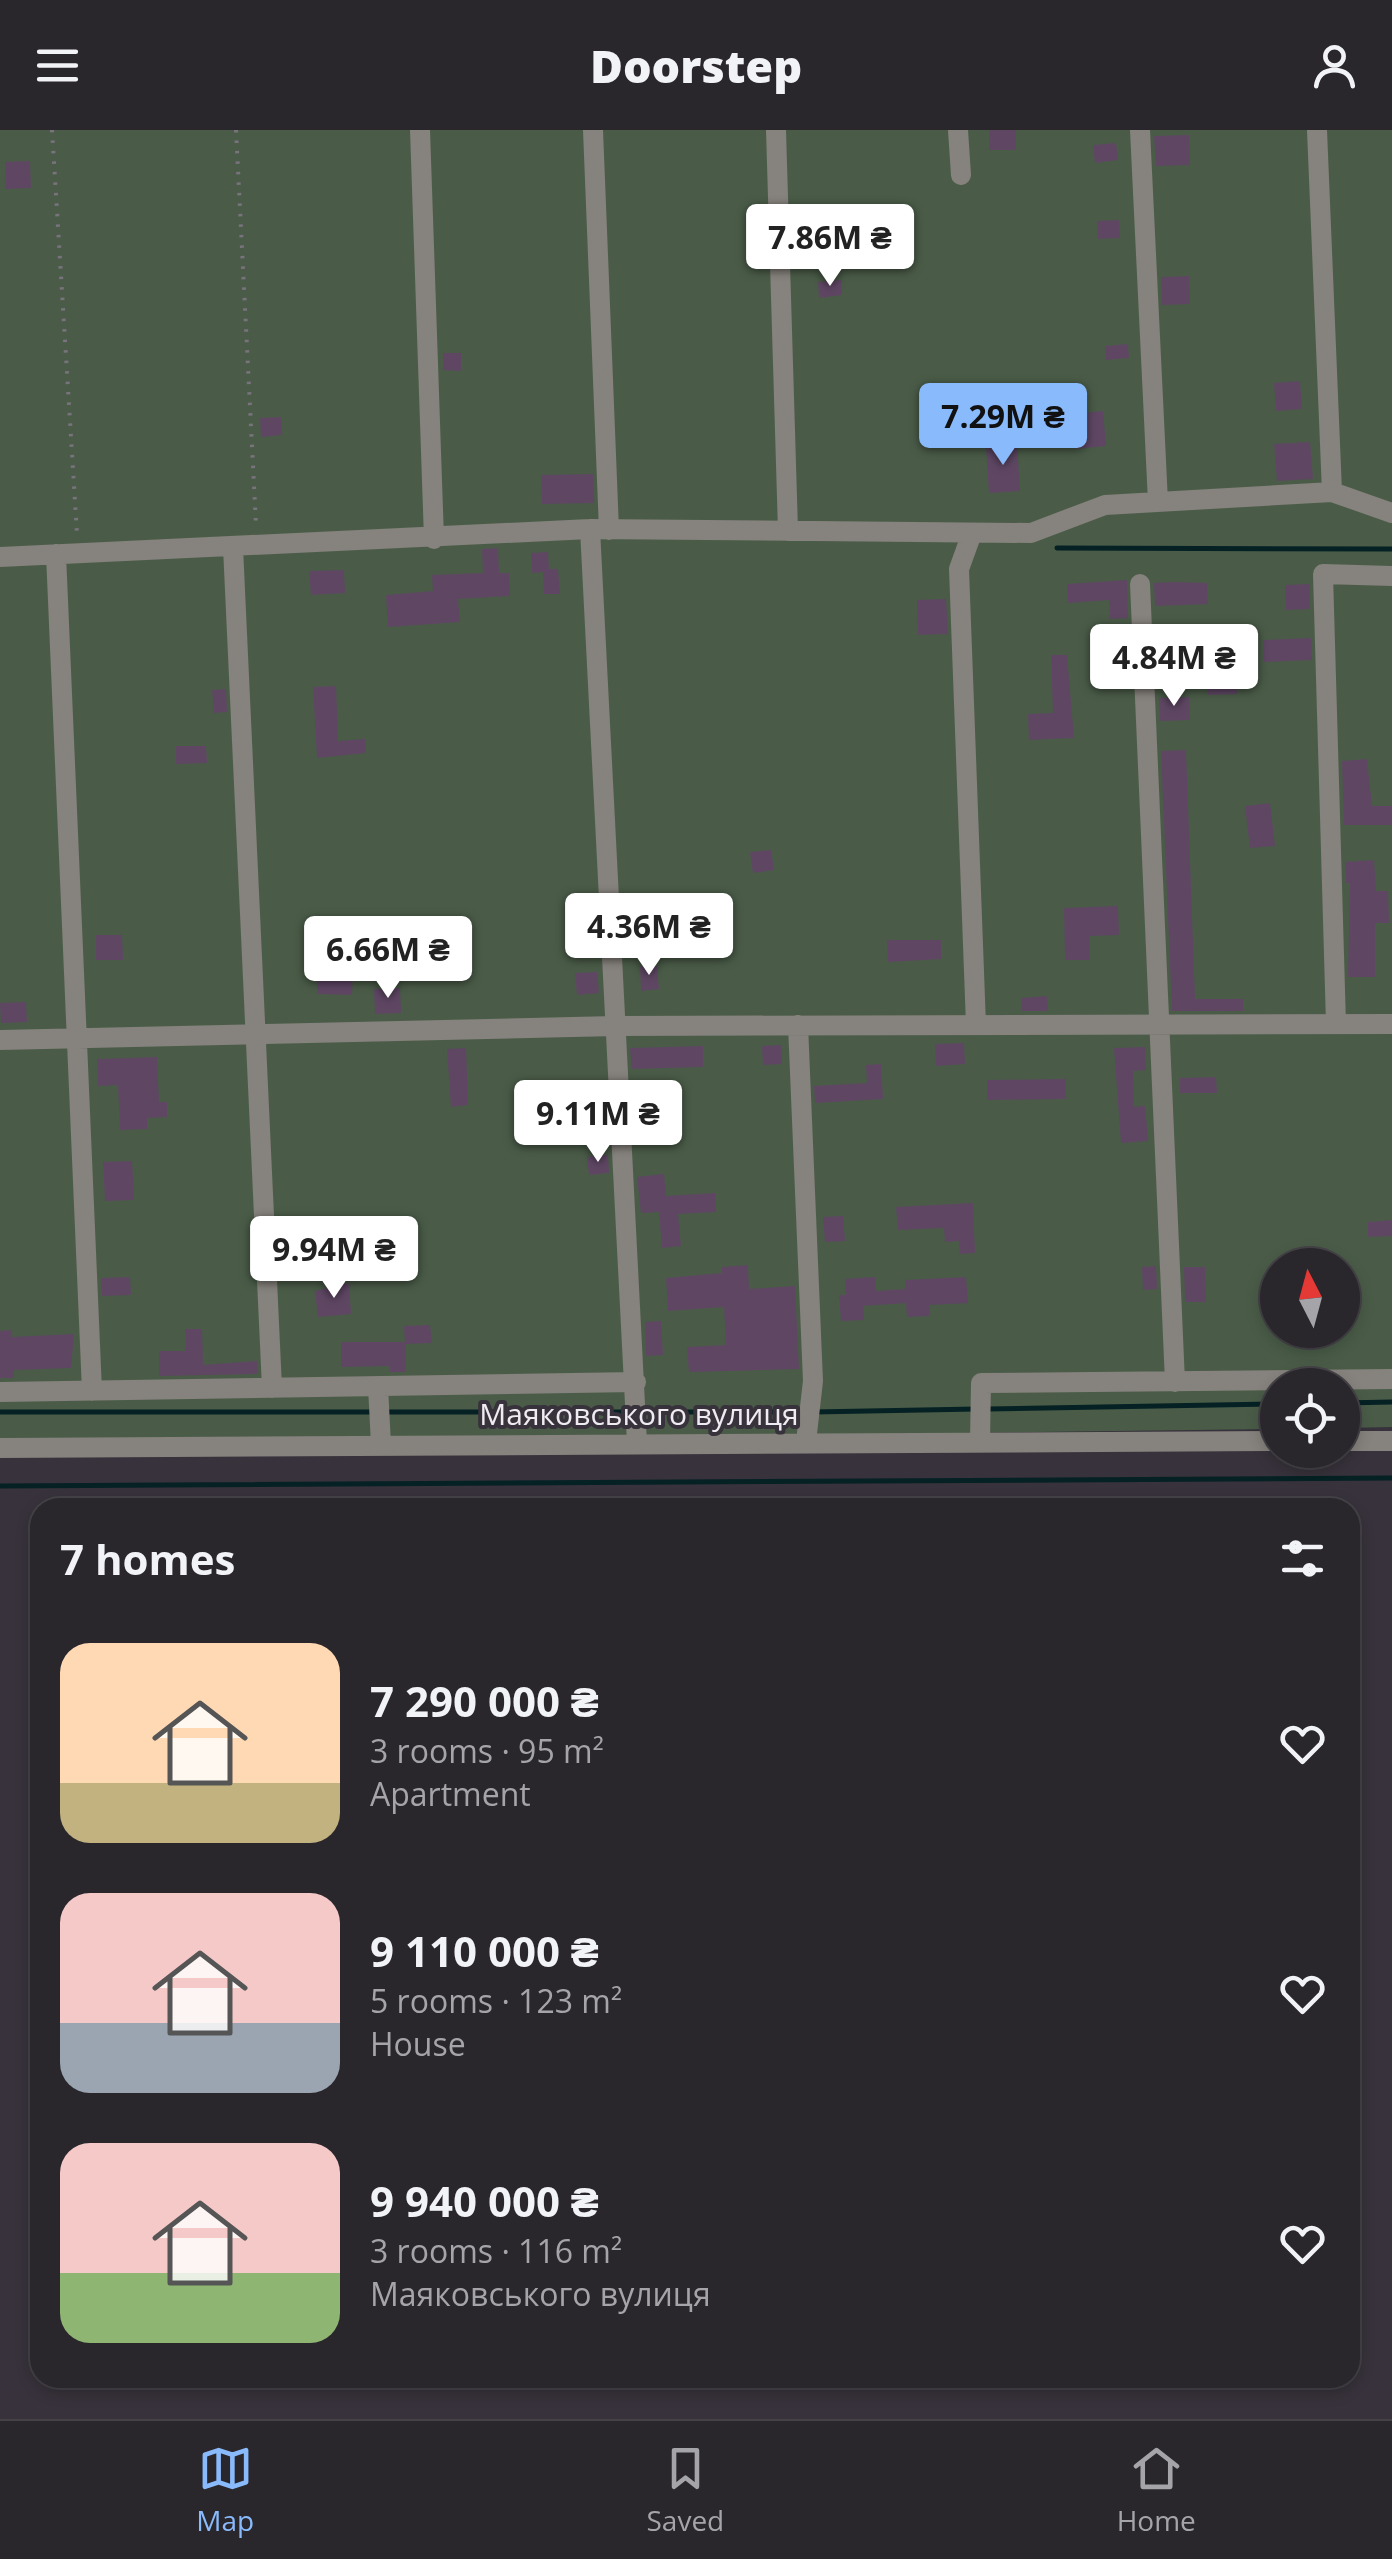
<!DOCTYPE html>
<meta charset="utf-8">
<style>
body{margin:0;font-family:"Open Sans",sans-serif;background:#312e34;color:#f1f3f6;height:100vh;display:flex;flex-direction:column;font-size:38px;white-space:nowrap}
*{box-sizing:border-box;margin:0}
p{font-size:32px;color:#a5a5a9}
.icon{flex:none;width:55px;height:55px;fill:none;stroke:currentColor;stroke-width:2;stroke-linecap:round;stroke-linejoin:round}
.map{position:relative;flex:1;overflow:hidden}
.drawer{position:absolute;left:30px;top:1368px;width:1330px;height:890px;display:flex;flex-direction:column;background:#29262c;border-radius:30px;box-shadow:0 5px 15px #0003,0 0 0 2px #454348}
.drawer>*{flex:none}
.needle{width:65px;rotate:354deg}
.tools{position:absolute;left:1260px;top:1118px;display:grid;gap:20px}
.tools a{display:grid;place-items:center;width:100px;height:100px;border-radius:50%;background:#29262c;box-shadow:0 5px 15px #0003,0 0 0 2px #454348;font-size:50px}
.price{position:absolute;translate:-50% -85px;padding:0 22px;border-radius:10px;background:#fff;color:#222;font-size:32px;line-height:65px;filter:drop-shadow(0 2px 5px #0008)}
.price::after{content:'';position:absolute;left:50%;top:60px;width:30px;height:22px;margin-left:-15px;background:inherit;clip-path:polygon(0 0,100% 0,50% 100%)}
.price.selected{background:#89bafc;color:#111}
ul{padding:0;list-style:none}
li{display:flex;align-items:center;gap:30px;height:250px;padding:0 30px}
li span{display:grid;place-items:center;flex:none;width:280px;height:200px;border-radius:30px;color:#555}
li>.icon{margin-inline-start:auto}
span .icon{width:120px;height:120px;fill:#fffc;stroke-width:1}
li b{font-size:42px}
h2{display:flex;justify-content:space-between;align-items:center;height:120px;padding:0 30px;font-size:42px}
header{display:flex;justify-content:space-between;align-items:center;height:130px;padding:0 30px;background:#29262c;font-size:45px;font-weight:800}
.tab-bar{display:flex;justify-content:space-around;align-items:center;height:140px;border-top:2px solid #454348;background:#29262c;font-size:28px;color:#a5a5a9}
.tab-bar a{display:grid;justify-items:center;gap:5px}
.tab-bar .selected{color:#89bafc}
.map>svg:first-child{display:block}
.green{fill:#4a5c48;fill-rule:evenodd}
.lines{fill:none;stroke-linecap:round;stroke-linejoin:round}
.stream{stroke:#052124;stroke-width:5}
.building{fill:#5f4764}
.path{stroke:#78737c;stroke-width:4;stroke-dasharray:2.5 8;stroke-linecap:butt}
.minor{stroke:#86827d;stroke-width:20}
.labels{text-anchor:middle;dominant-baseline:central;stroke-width:8;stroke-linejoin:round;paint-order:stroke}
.street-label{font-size:30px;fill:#efebf2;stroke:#37323b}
</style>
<header><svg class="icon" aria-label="menu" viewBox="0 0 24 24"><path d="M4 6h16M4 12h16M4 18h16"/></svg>Doorstep<svg class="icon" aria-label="person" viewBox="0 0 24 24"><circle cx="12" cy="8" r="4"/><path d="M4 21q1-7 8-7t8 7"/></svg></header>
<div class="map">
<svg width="1392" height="2289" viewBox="0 0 1392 2289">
<rect width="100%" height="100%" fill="#37323b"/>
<path class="green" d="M0,0H1392V1297L1343,1298L1342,1255H1278L1277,1299L0,1315ZM1278,1135H1342V1200H1278Z"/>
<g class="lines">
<path class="stream" d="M1057,418L1392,419
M1342,1273L1392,1272
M988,1279L1278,1274
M0,1282H372
M383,1282H632
M643,1282H802
M813,1282L977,1279
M0,1356L1392,1348"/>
</g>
<path class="building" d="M989,0H1016V20H989Z
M1189,5L1190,35L1156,36L1154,6Z
M1116,13L1118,30L1095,33L1093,15Z
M30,31L31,58L6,59L5,32Z
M1119,90L1120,108L1098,109L1097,91Z
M1189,146L1190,174L1162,175L1161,147Z
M841,150L842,165L819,168L818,152Z
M1128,214L1129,228L1106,230L1105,216Z
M443,223H461V241L443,240Z
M1300,251L1302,279L1276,281L1274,253Z
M1103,281L1106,316L1076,319L1073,284Z
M281,287L282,305L261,307L260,288Z
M1310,312L1313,349L1277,351L1274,314Z
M1017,314L1020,361L989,363L986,315Z
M593,344L594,373L542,374L541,345Z
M498,418L499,443H509L510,466L458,469L460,492L388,497L386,465L433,461L432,445L483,443L482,419Z
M548,422L549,439H558L560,464H544L543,442L532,443L531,423Z
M344,440L345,463L311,465L309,441Z
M1127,450L1128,488L1110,489L1109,470L1068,473L1067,454Z
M1174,452L1207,453L1208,474L1155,476L1154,453Z
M1310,454V479L1286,480L1285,455Z
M946,469L948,504L918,505L917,470Z
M1311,508L1312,530L1263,532V510Z
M1234,510L1237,564L1208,565L1206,511Z
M1051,525H1067L1074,608L1029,610L1028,584L1053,583Z
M336,556L338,611L365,609L366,623L317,628L313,557Z
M226,559L227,582L214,583L212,560Z
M1189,567L1190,590L1160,591L1159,568Z
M176,616H206L207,633L176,634Z
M1186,620L1195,869H1243V881H1172L1161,621Z
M1367,629L1372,676H1392V695H1344L1342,631Z
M1270,673L1275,716L1250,718L1245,676Z
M771,720L774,740L753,743L750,722Z
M1374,730L1376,761H1388L1389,793H1375V847H1348L1350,753H1346L1345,732Z
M1118,776L1119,805L1090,806V830H1065L1064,778Z
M96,805H122L123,830H96Z
M887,810H941V829L888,832Z
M318,835L353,836L352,865L317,864Z
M657,836L659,859L641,861L640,837Z
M597,842L599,863L577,865L575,843Z
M400,858L401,883L375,884L374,859Z
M1047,866L1048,881H1022L1021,868Z
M26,872L27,892L1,893L0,873Z
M964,913L965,934L936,936L935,914Z
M781,915L782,934L763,935L762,916Z
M703,916V937L632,939L630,918Z
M1145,917L1146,940L1133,941L1134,977L1145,976L1148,1011L1121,1013L1114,918Z
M466,918L468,975L451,977L447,919Z
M157,927L159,972H167V987L147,988V999L120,1000L118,955L98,956L97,929Z
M881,934L883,969L815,973L814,956L867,953L866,935Z
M1216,947L1217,963H1180V948Z
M1066,949V969L987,970V950Z
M654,975L655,996L634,997L633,976Z
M608,1025L609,1043L589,1045L587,1027Z
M132,1031L134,1070L105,1071L103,1032Z
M664,1044L666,1066L715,1063L716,1082L678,1084L681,1116L662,1118L659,1082L641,1083L637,1047Z
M973,1073L975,1123L960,1124L959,1111L945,1112L944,1098L898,1100L896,1077Z
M843,1086L845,1111L825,1112L823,1087Z
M1392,1090V1106L1368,1107V1092Z
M303,1115L304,1133L286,1134L285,1116Z
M748,1135L749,1159L795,1156L799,1239L689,1242L687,1217L726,1215L724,1177L668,1181L666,1148L722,1143V1137Z
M1156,1136L1157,1159L1143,1160L1142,1137Z
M1184,1137H1205L1206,1172H1185Z
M130,1147L131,1165L102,1166L101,1148Z
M875,1147L876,1161L905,1159V1150L966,1147L968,1173L930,1175V1186L907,1187L906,1173L863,1176L864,1190L841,1191L839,1165H846L845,1149Z
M349,1153L351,1184L318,1187L315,1161Z
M661,1191L663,1225L646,1226L645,1192Z
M430,1195L432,1213L406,1214V1242H390V1236L341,1237V1212H405L404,1196Z
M185,1199H202L203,1235L257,1231L258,1244L159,1246V1221H186Z
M12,1200V1207L74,1204L71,1238L14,1240V1248H0V1201Z"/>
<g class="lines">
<path class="path" d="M52,0L77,404
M236,0L256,395"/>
<path class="minor" d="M420,0L434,409
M593,0L609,400
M776,0L788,401
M958,0L961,45
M1140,0L1158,372
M1317,0L1332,362
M590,399L637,1313
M972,403L959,439L976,895
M233,417L272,1258
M56,424L92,1261
M0,427L590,399L1031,403L1105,375L1332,362L1392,383
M1140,454L1175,1252
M1336,894L1323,444L1392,446
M798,895L813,1251L806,1312
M0,910L616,896L1392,894
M378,1256L381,1315
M0,1262L636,1252
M980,1311L981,1253L1392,1249
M1342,1311H1392
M0,1318L1278,1311"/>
</g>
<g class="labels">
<g class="street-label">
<text x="639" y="1283">Маяковського вулиця</text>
</g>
</g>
</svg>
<div class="tools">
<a><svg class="needle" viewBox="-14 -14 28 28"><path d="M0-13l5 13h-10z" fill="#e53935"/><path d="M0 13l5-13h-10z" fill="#a5a5a9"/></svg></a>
<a><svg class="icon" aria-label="locate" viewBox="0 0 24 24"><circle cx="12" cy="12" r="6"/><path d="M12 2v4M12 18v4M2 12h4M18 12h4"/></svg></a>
</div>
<b class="price" style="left:830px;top:159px">7.86M ₴</b>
<b class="price selected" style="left:1003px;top:338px">7.29M ₴</b>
<b class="price" style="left:1174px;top:579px">4.84M ₴</b>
<b class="price" style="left:649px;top:848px">4.36M ₴</b>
<b class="price" style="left:388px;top:871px">6.66M ₴</b>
<b class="price" style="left:598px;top:1035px">9.11M ₴</b>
<b class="price" style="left:334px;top:1171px">9.94M ₴</b>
<section class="drawer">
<h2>7 homes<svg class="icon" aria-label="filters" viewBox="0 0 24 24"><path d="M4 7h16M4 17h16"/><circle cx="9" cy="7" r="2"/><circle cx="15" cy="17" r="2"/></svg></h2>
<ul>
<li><span style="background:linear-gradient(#ffd9b3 70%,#c2b280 0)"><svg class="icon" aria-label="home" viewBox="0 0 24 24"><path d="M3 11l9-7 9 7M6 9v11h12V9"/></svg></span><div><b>7 290 000 ₴</b><p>3 rooms · 95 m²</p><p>Apartment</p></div><svg class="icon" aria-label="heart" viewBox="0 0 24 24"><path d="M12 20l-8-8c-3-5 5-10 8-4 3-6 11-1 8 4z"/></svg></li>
<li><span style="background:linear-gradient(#f6c9c9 65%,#9aa5b1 0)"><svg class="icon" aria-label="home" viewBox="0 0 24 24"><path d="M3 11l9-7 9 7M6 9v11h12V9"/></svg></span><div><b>9 110 000 ₴</b><p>5 rooms · 123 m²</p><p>House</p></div><svg class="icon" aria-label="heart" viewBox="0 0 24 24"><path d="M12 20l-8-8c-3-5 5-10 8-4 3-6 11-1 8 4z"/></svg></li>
<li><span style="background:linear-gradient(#f6c9c9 65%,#8fb573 0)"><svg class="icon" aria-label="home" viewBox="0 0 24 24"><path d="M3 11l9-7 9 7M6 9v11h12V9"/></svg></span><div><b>9 940 000 ₴</b><p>3 rooms · 116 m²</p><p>Маяковського вулиця</p></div><svg class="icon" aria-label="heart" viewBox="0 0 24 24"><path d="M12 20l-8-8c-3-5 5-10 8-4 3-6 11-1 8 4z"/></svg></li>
</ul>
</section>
</div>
<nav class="tab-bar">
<a class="selected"><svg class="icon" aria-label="map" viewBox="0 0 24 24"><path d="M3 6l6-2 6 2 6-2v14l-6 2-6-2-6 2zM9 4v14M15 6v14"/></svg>Map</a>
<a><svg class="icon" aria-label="saved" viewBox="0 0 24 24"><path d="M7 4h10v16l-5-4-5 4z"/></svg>Saved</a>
<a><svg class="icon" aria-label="home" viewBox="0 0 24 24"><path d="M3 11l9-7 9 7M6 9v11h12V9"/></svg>Home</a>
</nav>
